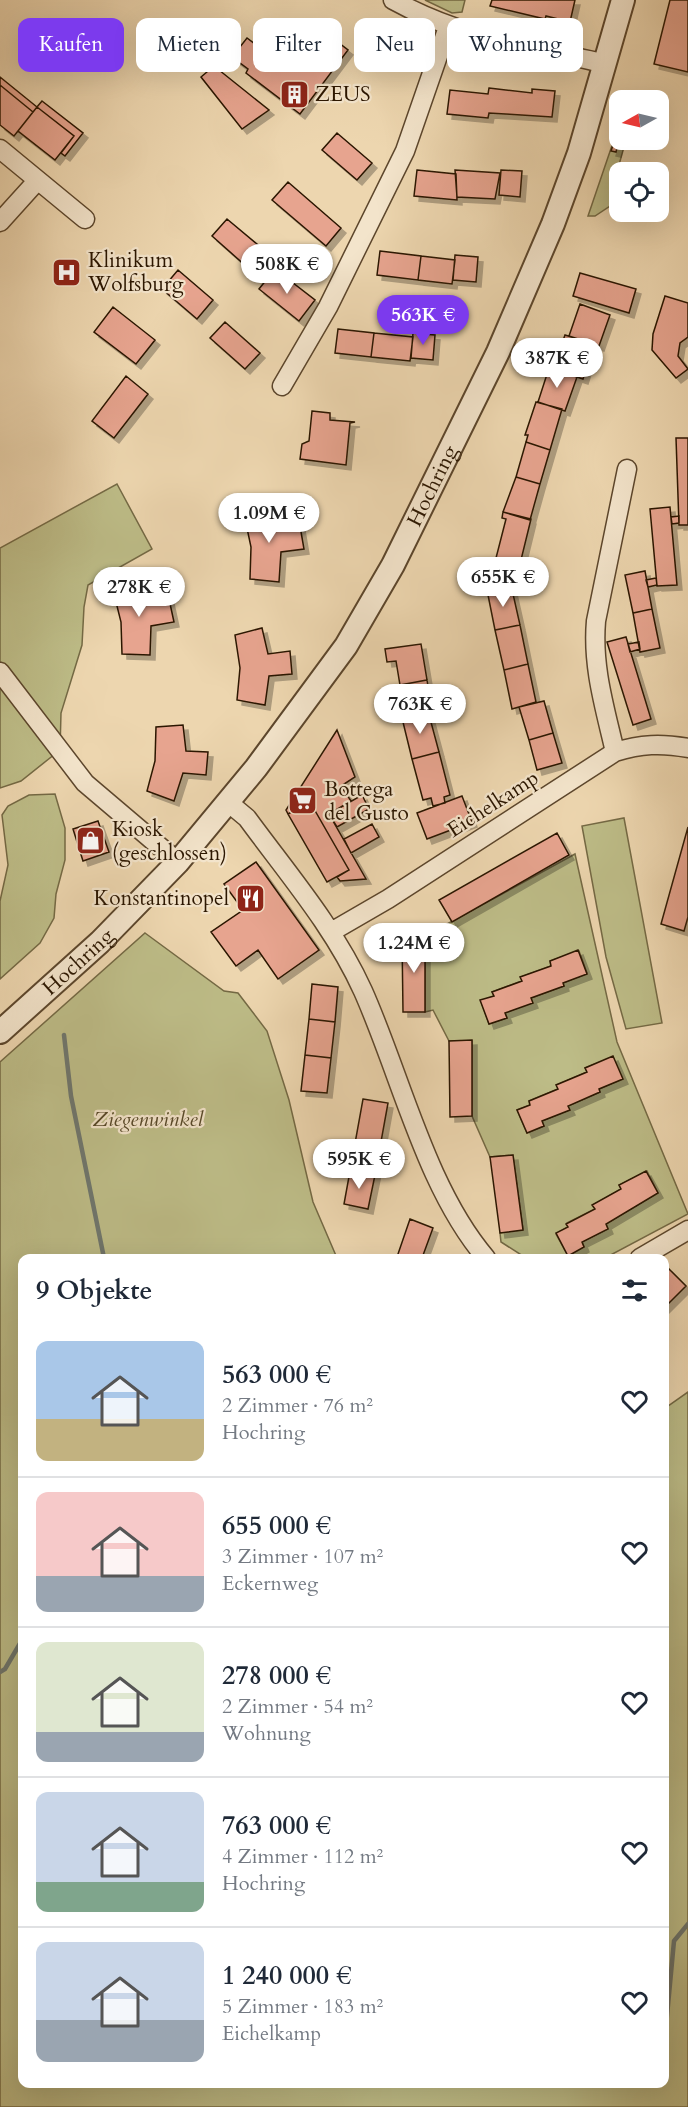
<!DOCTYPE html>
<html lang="de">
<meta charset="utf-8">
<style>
body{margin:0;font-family:Cardo,serif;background:#f2f2f3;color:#1f2937;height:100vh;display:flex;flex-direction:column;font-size:22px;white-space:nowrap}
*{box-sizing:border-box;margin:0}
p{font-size:20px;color:#747a83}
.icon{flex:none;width:33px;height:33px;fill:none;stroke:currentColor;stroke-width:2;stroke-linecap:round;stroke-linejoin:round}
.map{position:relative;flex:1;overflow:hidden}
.side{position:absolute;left:18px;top:1254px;width:651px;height:834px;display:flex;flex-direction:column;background:#fff;border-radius:12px;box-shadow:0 6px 24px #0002}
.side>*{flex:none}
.banner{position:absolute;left:18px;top:18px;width:652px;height:54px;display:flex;gap:12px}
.needle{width:39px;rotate:262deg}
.controls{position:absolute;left:609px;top:90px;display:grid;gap:12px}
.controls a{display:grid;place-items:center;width:60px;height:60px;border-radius:12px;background:#fff;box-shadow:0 6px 24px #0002;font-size:30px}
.price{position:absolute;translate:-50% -51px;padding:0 14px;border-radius:21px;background:#fff;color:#222;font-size:20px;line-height:39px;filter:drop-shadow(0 2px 3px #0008)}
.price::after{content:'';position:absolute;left:50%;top:36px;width:18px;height:14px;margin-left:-9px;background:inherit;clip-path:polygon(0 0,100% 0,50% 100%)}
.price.selected{background:#7c3aed;color:#fff}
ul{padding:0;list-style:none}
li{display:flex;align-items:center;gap:18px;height:150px;padding:0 18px}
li+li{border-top:2px solid #e0e1e3}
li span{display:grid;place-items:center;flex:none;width:168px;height:120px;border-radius:12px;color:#555}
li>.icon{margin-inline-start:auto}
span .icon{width:72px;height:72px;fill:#fffc;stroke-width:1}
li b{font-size:26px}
h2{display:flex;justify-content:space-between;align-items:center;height:72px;padding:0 18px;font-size:26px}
.chip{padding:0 21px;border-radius:12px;background:#fff;box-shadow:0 6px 24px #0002;font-size:21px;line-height:54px}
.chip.selected{background:#7c3aed;color:#fff}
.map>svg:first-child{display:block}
.green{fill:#bdbc87;stroke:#746944;stroke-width:1.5;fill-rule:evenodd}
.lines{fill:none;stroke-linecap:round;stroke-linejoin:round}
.stream{stroke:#6f766d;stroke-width:4.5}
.building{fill:#e7a48f;stroke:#2b1600;stroke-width:1.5;filter:url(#shadow)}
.minor-casing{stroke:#5c462c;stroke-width:21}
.tertiary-casing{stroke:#5c462c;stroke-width:26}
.minor{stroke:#f3e4cb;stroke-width:18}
.tertiary{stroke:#f3e4cb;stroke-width:22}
.labels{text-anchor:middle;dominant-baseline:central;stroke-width:4.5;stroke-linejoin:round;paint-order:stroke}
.poi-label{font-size:21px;fill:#2b1600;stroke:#f3e4cb;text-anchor:start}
.street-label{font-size:21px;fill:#2b1600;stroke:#f3e4cb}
.park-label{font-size:21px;font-style:italic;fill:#574828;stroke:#f3e4cb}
</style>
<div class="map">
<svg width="688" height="2107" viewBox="0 0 688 2107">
<defs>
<filter id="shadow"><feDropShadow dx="5" dy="5" stdDeviation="0" flood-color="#0004"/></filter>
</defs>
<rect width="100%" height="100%" fill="#edd6af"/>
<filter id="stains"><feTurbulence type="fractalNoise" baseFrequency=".00333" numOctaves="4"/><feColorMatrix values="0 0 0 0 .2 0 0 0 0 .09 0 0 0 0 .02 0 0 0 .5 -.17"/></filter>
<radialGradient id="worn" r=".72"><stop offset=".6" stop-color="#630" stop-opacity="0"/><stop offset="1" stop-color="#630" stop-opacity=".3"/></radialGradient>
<path class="green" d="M425,0H465L462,12L452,13Z
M619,125L620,140H626L615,179L616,202L595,216H588Z
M117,484L152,549L88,585L84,607L82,645L61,713L60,750L21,781L0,788V548Z
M55,794L65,828V860L56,894L54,918L40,943L0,979V901L8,865L2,815L8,806L29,795Z
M624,818L662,1023L626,1029L606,957L582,826Z
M575,854L617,1042L688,1214L605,1258H526L501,1242L500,1233L523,1229L513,1155L490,1157L472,1116V1041H449L433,1010L425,1012V936ZM579,951L587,973L563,983L564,986L531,998L532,1002L505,1013L507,1018L489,1024L481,1001L494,996L492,992L522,981L521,977L551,966L550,961ZM613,1057L622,1079L599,1089L600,1092L568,1106L569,1110L542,1121L544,1126L527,1133L517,1110L530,1105L529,1101L558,1089L557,1085L587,1072L585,1068ZM647,1171L658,1193L606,1224L608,1229L582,1242L584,1247L568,1256L556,1234L568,1227L567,1223L595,1209L593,1205L621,1189L619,1185Z
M145,933L224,991L238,993L267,1031L289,1100L313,1202L337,1258H22V2084H664V1409L688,1392V2107H0V1062Z"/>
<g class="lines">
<path class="stream" d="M64,1035L71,1096L104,1258
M0,1672L5,1669L22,1640
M664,2048L674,1941L688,1924"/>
</g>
<path class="building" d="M492,0H575L570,22L546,16L545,19L490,6Z
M670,0H688V72L654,64Z
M326,33L348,50L300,114L246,73L248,69L232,57L247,38L263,50L266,47L293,67L308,47L313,51Z
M214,66L269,110L242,129L201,77Z
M0,77L37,107L33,112L0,85Z
M0,85L33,112L14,136L0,125Z
M489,88L532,93V89L555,91L552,117L489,113L488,118L447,114L450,90L488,94Z
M42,101L83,133L65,156L61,153L74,136L37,107Z
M37,107L74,136L55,160L18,131Z
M337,133L372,163L357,180L322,150Z
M614,142L618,144L616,152L611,151Z
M417,170L456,174L457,200L414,196Z
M455,170L500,173L495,199L457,197Z
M501,170L522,171L520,197L499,195Z
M288,182L341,228L326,246L272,200Z
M227,219L263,249L247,267L212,236Z
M380,251L421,256L418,280L377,275Z
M455,255L478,257L476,282L453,280Z
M421,256L455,260L452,284L418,280Z
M275,269L315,300L299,321L259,289Z
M178,270L213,300L197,319L162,289Z
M580,273L636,289L629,313L573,296Z
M665,296L688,303V337L680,343L678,356L688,369L676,378L652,350L653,334Z
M580,304L610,315L599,346L569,336Z
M113,307L155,340L136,364L94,332Z
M225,322L260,353L245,369L210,338Z
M338,329L374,333L371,357L335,353Z
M374,333L413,337L410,361L371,357Z
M413,333L435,335L433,360L411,358Z
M565,335L594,344L583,379L553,369Z
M549,368L577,377L565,411L538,402Z
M126,376L148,394L114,438L92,421Z
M536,402L562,409L550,450L526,442L528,435H525Z
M312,411L330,413V420L355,422L350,423L346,465L300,459L302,444L309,441Z
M676,438H688V525H679Z
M526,442L550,450L540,484L516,477Z
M516,477L540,484L530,520L503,512Z
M270,505L279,530L300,526L304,549L281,552L279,582L250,579L251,547L244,514Z
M670,507L677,585L657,586L650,509Z
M503,512L531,519L520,564L496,558L506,519L502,518Z
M679,516V523L672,524L671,517Z
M645,571L652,609L633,613L625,575Z
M656,578L657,585L648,587L646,580Z
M139,579L148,604L169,599L174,622L151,626L150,655L122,654L121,622L113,590Z
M511,585L520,625L495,630L487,590Z
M652,609L660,648L640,652L633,613Z
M520,625L528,664L504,670L495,630Z
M262,628L268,654L290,651L292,674L269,676L265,705L237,700L240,668L235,635Z
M626,637L651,719L633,725L607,642Z
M639,642L640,649L630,652L628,644Z
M421,644L427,680L400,685L396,661L387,662L385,649Z
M528,664L536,702L512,709L504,670Z
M427,680L432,711L405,715L400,685Z
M544,701L553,733L529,740L519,707Z
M428,711L439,752L412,759L402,718Z
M183,725L186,751L208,752L206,775L183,773L174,801L147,791L155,761L156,727Z
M337,730L355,777L341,786L351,801L329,814L366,879L340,881L337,877L349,870L310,802L288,814L286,810Z
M553,733L562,763L537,770L529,740Z
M439,752L450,795L444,797L445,803L433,806L431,798L423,800L412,759Z
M362,795L369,809L337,827L329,814Z
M462,796L472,822L427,839L417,813Z
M310,802L349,870L327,882L288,814Z
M98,821L109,852L83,861L73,829Z
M372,824L379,837L351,853L344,839Z
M688,827V917L684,931L661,924Z
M557,833L569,855L452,922L439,900Z
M256,862L319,950L278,979L258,950L236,966L211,932L243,910L224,884Z
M425,936V1012H403L402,937Z
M578,950L587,974L563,983L564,986L531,998L533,1003L505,1013L507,1018L489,1024L480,1000L494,996L492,992L522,981L520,977L551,966L550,961Z
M312,984L338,987L335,1022L309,1019Z
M309,1019L335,1022L331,1058L305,1055Z
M472,1040V1116L450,1117L449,1041Z
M305,1055L331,1058L327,1093L301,1091Z
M613,1056L623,1079L599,1089L600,1092L568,1106L570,1110L542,1121L544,1126L527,1133L517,1110L530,1105L529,1101L558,1089L556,1085L587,1072L585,1068Z
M363,1099L388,1103L375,1175L350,1171Z
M513,1155L523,1230L500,1233L490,1157Z
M350,1171L375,1175L368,1209L344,1204Z
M646,1171L658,1193L606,1224L608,1229L582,1242L584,1247L568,1256L556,1233L568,1227L566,1224L595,1209L592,1205L621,1189L619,1185Z
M410,1219L433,1228L422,1258H409L398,1254Z
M667,1267L686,1286L664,1308V1270Z"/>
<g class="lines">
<defs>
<path id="minor" d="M393,0C465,40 528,45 606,64
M0,149L85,219
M0,222L37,181
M282,386L328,307L405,151L448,27
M0,672L85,783L178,862
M615,752C605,708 592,667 596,621L627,469
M229,803L247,818C288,874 334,927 363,991C401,1076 426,1188 486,1258
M331,932L388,899L615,752C641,744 661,743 688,748
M640,1258L688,1230"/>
<g id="tertiary">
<path id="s1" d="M0,1032L100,942L178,862L256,768L346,646L393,565L498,352L553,224L579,153L623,0"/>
</g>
</defs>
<use href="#minor" class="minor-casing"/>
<use href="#tertiary" class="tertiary-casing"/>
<use href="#minor" class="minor"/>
<use href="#tertiary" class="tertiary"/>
</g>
<defs>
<symbol id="building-square" viewBox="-11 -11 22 22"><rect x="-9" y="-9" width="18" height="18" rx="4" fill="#8f2418" stroke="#f3e4cb"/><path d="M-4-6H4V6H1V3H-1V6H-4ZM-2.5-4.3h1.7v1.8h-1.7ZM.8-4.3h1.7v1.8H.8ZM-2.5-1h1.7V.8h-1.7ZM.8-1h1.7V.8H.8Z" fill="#fff"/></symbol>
<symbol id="hospital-square" viewBox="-11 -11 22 22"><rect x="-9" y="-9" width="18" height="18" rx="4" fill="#8f2418" stroke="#f3e4cb"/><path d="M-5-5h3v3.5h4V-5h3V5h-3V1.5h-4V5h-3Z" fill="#fff"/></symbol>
<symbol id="supermarket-square" viewBox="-11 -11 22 22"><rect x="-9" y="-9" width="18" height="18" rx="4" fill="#8f2418" stroke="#f3e4cb"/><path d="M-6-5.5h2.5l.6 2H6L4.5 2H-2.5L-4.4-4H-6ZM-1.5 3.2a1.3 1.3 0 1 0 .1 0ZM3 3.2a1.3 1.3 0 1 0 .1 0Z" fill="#fff"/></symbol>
<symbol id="shop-square" viewBox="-11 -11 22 22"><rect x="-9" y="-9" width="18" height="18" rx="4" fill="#8f2418" stroke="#f3e4cb"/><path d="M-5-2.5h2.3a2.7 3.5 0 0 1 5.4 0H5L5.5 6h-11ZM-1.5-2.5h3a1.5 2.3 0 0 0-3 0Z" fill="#fff"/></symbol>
<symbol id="restaurant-square" viewBox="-11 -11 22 22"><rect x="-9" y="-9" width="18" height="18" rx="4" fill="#8f2418" stroke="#f3e4cb"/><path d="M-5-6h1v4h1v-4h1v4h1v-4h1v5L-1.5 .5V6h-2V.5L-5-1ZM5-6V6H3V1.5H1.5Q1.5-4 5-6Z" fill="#fff"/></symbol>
</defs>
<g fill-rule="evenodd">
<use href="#building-square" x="278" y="78" width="33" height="33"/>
<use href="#hospital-square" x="50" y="256" width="33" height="33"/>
<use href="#supermarket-square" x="286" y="784" width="33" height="33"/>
<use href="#shop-square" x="74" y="824" width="33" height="33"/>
<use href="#restaurant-square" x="234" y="882" width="33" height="33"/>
</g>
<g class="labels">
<g class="poi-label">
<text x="315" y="94">ZEUS</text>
<text x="88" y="260">Klinikum<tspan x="88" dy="24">Wolfsburg</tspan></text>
<text x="324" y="789">Bottega<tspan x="324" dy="24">del Gusto</tspan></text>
<text x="112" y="829">Kiosk<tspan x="112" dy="24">(geschlossen)</tspan></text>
<text x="229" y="898" text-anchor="end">Konstantinopel</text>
</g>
<g class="street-label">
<text stroke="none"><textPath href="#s1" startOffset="702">Hochring</textPath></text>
<text transform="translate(493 804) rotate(-33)">Eichelkamp</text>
<text stroke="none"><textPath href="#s1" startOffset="105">Hochring</textPath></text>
</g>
<g class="park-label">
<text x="148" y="1119">Ziegenwinkel</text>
</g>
</g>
<rect width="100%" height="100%" filter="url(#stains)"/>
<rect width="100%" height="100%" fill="url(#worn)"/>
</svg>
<div class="controls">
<a><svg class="needle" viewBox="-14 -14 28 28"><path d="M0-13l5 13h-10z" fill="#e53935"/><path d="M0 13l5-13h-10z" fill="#747a83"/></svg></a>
<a><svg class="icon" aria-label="locate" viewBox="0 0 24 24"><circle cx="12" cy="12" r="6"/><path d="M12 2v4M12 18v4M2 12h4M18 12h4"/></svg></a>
</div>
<b class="price" style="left:287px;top:295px">508K €</b>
<b class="price selected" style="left:423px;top:346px">563K €</b>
<b class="price" style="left:557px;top:389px">387K €</b>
<b class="price" style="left:269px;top:544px">1.09M €</b>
<b class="price" style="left:503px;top:608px">655K €</b>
<b class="price" style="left:139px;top:618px">278K €</b>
<b class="price" style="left:420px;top:735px">763K €</b>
<b class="price" style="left:414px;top:974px">1.24M €</b>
<b class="price" style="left:359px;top:1190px">595K €</b>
<div class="banner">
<a class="chip selected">Kaufen</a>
<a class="chip">Mieten</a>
<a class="chip">Filter</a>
<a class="chip">Neu</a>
<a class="chip">Wohnung</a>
</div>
<section class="side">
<h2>9 Objekte<svg class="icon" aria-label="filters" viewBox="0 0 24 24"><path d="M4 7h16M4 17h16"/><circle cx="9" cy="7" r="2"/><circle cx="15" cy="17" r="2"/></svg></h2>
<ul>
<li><span style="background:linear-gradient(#a9c7e8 65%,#c2b280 0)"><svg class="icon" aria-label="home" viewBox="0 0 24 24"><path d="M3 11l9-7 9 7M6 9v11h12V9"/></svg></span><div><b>563 000 €</b><p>2 Zimmer · 76 m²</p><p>Hochring</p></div><svg class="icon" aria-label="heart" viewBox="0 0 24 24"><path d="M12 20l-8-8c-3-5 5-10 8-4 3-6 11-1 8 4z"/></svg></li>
<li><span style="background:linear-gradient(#f6c9c9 70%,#9aa5b1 0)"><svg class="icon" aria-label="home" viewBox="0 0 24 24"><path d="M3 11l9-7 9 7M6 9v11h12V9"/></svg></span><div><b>655 000 €</b><p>3 Zimmer · 107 m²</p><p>Eckernweg</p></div><svg class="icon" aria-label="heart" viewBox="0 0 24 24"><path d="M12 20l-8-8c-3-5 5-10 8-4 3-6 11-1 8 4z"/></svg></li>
<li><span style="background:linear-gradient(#dfe7d0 75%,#9aa5b1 0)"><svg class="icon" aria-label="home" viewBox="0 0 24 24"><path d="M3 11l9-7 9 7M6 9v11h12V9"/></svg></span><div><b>278 000 €</b><p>2 Zimmer · 54 m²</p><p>Wohnung</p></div><svg class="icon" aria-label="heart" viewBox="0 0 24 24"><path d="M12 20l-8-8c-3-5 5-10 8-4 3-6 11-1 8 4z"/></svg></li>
<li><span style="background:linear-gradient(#c9d6e8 75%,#7fa58c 0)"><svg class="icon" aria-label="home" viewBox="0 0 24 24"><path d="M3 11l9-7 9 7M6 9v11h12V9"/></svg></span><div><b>763 000 €</b><p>4 Zimmer · 112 m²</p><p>Hochring</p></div><svg class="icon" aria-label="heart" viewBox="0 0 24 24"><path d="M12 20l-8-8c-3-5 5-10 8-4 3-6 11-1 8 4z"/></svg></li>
<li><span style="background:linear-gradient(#c9d6e8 65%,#9aa5b1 0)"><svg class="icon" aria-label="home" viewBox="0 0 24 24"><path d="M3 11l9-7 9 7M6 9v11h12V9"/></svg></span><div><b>1 240 000 €</b><p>5 Zimmer · 183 m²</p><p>Eichelkamp</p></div><svg class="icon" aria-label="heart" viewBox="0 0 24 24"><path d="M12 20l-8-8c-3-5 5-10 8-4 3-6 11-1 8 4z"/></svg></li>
</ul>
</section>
</div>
